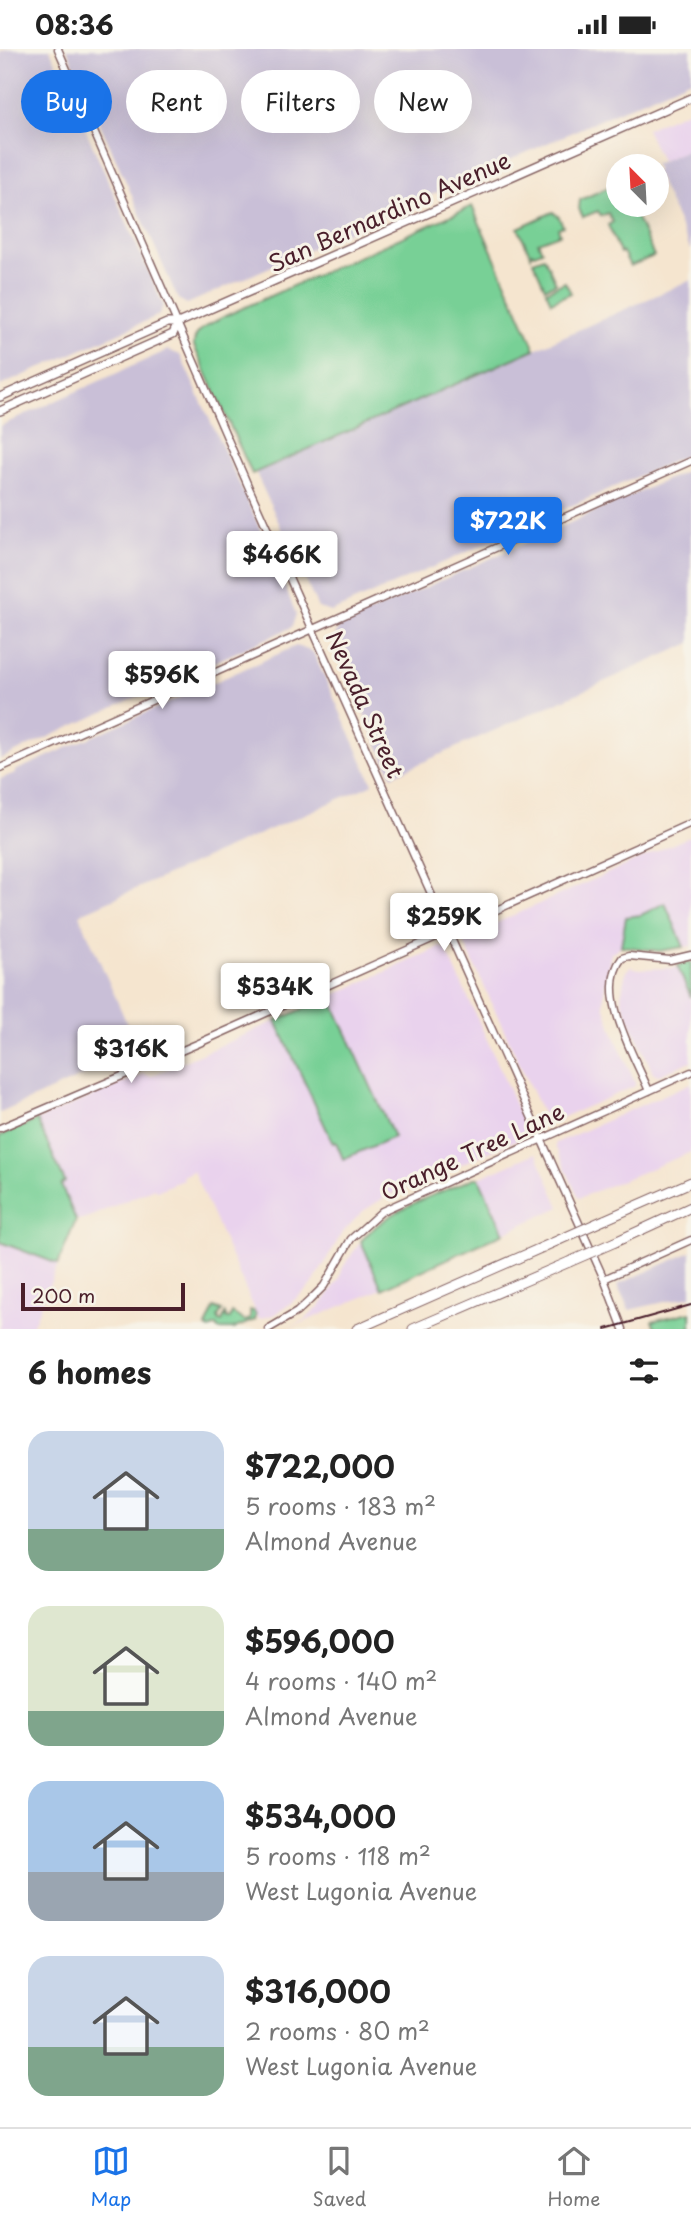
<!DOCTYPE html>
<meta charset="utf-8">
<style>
body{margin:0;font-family:"Playpen Sans",sans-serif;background:#f2f2f2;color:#222;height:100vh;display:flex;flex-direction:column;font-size:26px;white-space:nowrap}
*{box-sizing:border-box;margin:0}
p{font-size:23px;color:#767676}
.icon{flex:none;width:38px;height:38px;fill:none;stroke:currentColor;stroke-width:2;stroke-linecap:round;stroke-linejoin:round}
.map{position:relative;height:1280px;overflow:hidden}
.panel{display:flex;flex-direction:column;background:#fff;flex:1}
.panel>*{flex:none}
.top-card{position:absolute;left:21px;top:21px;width:649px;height:63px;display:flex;gap:14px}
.needle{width:46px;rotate:336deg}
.fabs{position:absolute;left:606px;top:105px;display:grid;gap:14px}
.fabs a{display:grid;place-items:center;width:63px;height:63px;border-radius:50%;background:#fff;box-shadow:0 7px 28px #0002;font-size:35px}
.scale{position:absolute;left:21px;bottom:18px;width:164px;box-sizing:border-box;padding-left:7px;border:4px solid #4a1f2b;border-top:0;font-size:19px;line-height:24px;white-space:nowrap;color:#4a1f2b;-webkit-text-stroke:5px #f7f3e8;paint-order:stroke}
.price{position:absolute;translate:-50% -60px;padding:0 16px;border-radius:7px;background:#fff;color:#222;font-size:23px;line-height:46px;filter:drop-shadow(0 2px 4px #0008)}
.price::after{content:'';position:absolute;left:50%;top:42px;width:21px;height:16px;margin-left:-10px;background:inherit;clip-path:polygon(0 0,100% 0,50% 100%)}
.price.on{background:#1a73e8;color:#fff}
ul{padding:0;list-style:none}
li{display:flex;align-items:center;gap:21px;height:175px;padding:0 28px}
li span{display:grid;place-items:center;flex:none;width:196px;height:140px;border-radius:21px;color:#555}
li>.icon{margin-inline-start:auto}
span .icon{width:84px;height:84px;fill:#fffc;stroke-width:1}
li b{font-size:30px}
h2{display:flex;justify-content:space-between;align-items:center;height:84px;padding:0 28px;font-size:30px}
.chip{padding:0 24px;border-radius:32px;background:#fff;box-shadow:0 7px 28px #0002;font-size:24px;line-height:63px}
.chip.on{background:#1a73e8;color:#fff}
.status{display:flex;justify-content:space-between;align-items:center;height:49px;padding:0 35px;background:#fff;direction:ltr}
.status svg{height:19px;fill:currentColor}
.menu{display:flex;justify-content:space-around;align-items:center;height:98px;border-top:2px solid #e0e0e0;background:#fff;font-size:19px;color:#767676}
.menu a{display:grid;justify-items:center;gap:4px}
.menu .on{color:#1a73e8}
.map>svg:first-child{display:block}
.built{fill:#e9d2ed}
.industrial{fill:#c9bfd7}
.green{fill:#78d096;stroke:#617860;stroke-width:2}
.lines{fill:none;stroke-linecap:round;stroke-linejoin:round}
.minor-casing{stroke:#866464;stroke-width:9}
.major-casing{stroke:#866464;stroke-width:10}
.highway-casing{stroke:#866464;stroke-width:11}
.minor{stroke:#fff;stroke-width:6}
.major{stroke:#fff;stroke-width:7}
.highway{stroke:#fff;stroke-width:9}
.rail{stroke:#4a1f2b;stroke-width:2}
.highway-bridge-casing{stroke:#866464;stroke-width:11;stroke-linecap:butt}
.highway-bridge{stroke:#fff;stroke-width:9}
.labels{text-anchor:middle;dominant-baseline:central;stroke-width:6;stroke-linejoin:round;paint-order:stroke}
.street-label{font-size:23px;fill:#4a1f2b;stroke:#f7f3e8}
</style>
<div class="status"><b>08:36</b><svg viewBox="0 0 49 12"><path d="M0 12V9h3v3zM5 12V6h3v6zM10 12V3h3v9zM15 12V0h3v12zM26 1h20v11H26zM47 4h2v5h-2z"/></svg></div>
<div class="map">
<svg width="691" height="1280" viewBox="0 0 691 1280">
<rect width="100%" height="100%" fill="#f7f3e8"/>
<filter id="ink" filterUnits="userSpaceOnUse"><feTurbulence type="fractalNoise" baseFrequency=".0143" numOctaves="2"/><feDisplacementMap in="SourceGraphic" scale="14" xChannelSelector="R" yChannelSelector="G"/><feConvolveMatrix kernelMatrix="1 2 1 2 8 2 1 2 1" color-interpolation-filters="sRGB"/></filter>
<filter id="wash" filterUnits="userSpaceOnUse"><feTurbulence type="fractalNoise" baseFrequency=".00686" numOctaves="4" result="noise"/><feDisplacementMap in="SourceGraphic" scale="28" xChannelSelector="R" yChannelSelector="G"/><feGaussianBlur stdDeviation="1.57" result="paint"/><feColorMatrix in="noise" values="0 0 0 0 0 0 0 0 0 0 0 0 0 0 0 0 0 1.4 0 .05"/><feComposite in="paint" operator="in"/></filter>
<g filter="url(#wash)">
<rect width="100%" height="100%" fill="#f5e5cf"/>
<path class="built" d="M691,60V99L661,112L646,80Z
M691,787V897L684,898L665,854L641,866L626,868L621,897L611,904L604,943V956L614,985L635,1034V1037L547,1075L463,891L465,888Z
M440,898L446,900L493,1004L527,1083L526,1087L387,1147L363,1162L342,1184L312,1236L287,1257L273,1266L259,1270L193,1122L182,1127L183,1130L157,1142L154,1139L85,1170L76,1171L61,1136L65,1133L37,1071L144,1025L151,1027L276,972L332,1094L335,1093L343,1110L393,1088L330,948Z
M631,918L639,920L678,919L691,948V1012L659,1026L653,1024L623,956L621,947L626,922Z
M691,1034V1103L579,1149L555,1097L556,1094Z
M536,1104L560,1158L504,1184L479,1129Z
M361,1192L382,1240L287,1280L305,1271L321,1256L339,1231L343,1218Z
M0,1193L58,1215L31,1280H0Z"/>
<path class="industrial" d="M8,0H50L163,256L159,266L0,337V3Z
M67,0H691V30L187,255L178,250Z
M691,99V202L656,124V117L653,116Z
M691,231V404L331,563L318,559L256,424Z
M168,301L180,306L272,506L296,565L292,578L0,710V377Z
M691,420V594L392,727L333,594L339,577Z
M296,597L313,603L373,735L79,865L139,1002L0,1064V730L15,724V722Z
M691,1203V1247L629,1261L617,1236Z"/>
<path class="green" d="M618,134V156H631L654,207L630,217L623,203L620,204L608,176L613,173L608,164L601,167L598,162L583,168L579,160L580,151Z
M472,157L535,300L252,425L194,297C193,280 211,275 225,267Z
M553,163L559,168L563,177L558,179L560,185L538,193L542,202L534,205L532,203L531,207L518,179Z
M544,208L556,234L545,239L533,212Z
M565,233L571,244L551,253L546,242Z
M665,854L684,898L659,902L621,897L626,868L641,866Z
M691,913V948L678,919V916Z
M330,948L394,1088L343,1110L336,1093L333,1094L276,972Z
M37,1071L65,1133L61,1136L76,1171L58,1215L0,1193V1087Z
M474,1129H479L504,1184L382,1240L361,1192C388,1159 436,1146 474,1129Z
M214,1259L222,1262L218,1268L219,1272L222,1273L225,1265L227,1270H230L232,1264L245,1272L250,1270V1261L254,1262L256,1266L255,1271L233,1280H218L216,1277L209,1280L206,1278Z
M691,1263V1280H656L652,1272Z"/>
</g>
<g filter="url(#ink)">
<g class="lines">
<defs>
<path id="minor" d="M58,0L249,439L604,1230L623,1280
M0,719L691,412
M649,1042C635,1008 595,943 622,909L629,907L670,911L691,906
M0,1079L197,995L691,774
M604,1230L691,1191
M268,1280L297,1263L310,1251L324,1237L351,1190L382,1162L691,1023"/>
<path id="major" d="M0,348L167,274H178L691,49
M0,362L173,285L178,274"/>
<path id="highway" d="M604,1171L691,1133
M615,1193L691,1158
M357,1280L559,1191
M413,1280L569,1213"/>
</defs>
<use href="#minor" class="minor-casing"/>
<use href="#major" class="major-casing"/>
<use href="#highway" class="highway-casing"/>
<use href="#minor" class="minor"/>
<use href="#major" class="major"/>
<use href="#highway" class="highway"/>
<path class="rail" d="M606,1280L691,1256"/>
<defs>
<path id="highway-bridge" d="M559,1191L604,1171
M569,1213L615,1193"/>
</defs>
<use href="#highway-bridge" class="highway-bridge-casing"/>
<use href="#highway-bridge" class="highway-bridge"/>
</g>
</g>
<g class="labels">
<g class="street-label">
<text transform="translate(389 162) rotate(-24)">San Bernardino Avenue</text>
<text transform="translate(366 655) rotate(66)">Nevada Street</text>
<text transform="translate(472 1102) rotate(-25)">Orange Tree Lane</text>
</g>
</g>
</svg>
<div class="fabs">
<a><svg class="needle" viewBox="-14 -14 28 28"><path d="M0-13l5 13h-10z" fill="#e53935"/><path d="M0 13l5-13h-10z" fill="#767676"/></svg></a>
</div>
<div class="scale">200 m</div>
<b class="price on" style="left:508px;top:508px">$722K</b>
<b class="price" style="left:282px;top:542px">$466K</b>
<b class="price" style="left:162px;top:662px">$596K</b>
<b class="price" style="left:444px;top:904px">$259K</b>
<b class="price" style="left:275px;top:974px">$534K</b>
<b class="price" style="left:131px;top:1036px">$316K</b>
<div class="top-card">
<a class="chip on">Buy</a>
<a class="chip">Rent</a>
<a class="chip">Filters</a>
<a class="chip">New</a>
</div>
</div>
<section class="panel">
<h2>6 homes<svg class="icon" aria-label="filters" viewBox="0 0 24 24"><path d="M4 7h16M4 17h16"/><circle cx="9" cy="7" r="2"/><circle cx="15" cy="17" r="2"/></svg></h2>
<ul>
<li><span style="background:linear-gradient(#c9d6e8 70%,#7fa58c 0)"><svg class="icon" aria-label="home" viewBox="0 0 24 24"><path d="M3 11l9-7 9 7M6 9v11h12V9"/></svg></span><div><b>$722,000</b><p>5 rooms · 183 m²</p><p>Almond Avenue</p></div></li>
<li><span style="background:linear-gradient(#dfe7d0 75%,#7fa58c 0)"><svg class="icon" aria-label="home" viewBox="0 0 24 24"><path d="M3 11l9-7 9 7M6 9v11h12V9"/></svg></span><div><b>$596,000</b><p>4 rooms · 140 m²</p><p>Almond Avenue</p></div></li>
<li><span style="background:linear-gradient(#a9c7e8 65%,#9aa5b1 0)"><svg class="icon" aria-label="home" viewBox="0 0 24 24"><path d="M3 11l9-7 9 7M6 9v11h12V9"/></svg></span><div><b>$534,000</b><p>5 rooms · 118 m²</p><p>West Lugonia Avenue</p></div></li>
<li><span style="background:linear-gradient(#c9d6e8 65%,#7fa58c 0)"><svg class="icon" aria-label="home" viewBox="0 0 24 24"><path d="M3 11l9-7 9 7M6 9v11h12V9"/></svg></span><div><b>$316,000</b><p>2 rooms · 80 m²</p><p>West Lugonia Avenue</p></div></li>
</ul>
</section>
<nav class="menu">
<a class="on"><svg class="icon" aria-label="map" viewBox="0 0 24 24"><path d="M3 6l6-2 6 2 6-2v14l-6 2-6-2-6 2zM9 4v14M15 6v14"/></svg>Map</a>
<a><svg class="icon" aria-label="saved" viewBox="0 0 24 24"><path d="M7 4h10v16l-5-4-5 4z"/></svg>Saved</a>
<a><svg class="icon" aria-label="home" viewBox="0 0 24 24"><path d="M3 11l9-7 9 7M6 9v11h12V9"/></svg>Home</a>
</nav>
